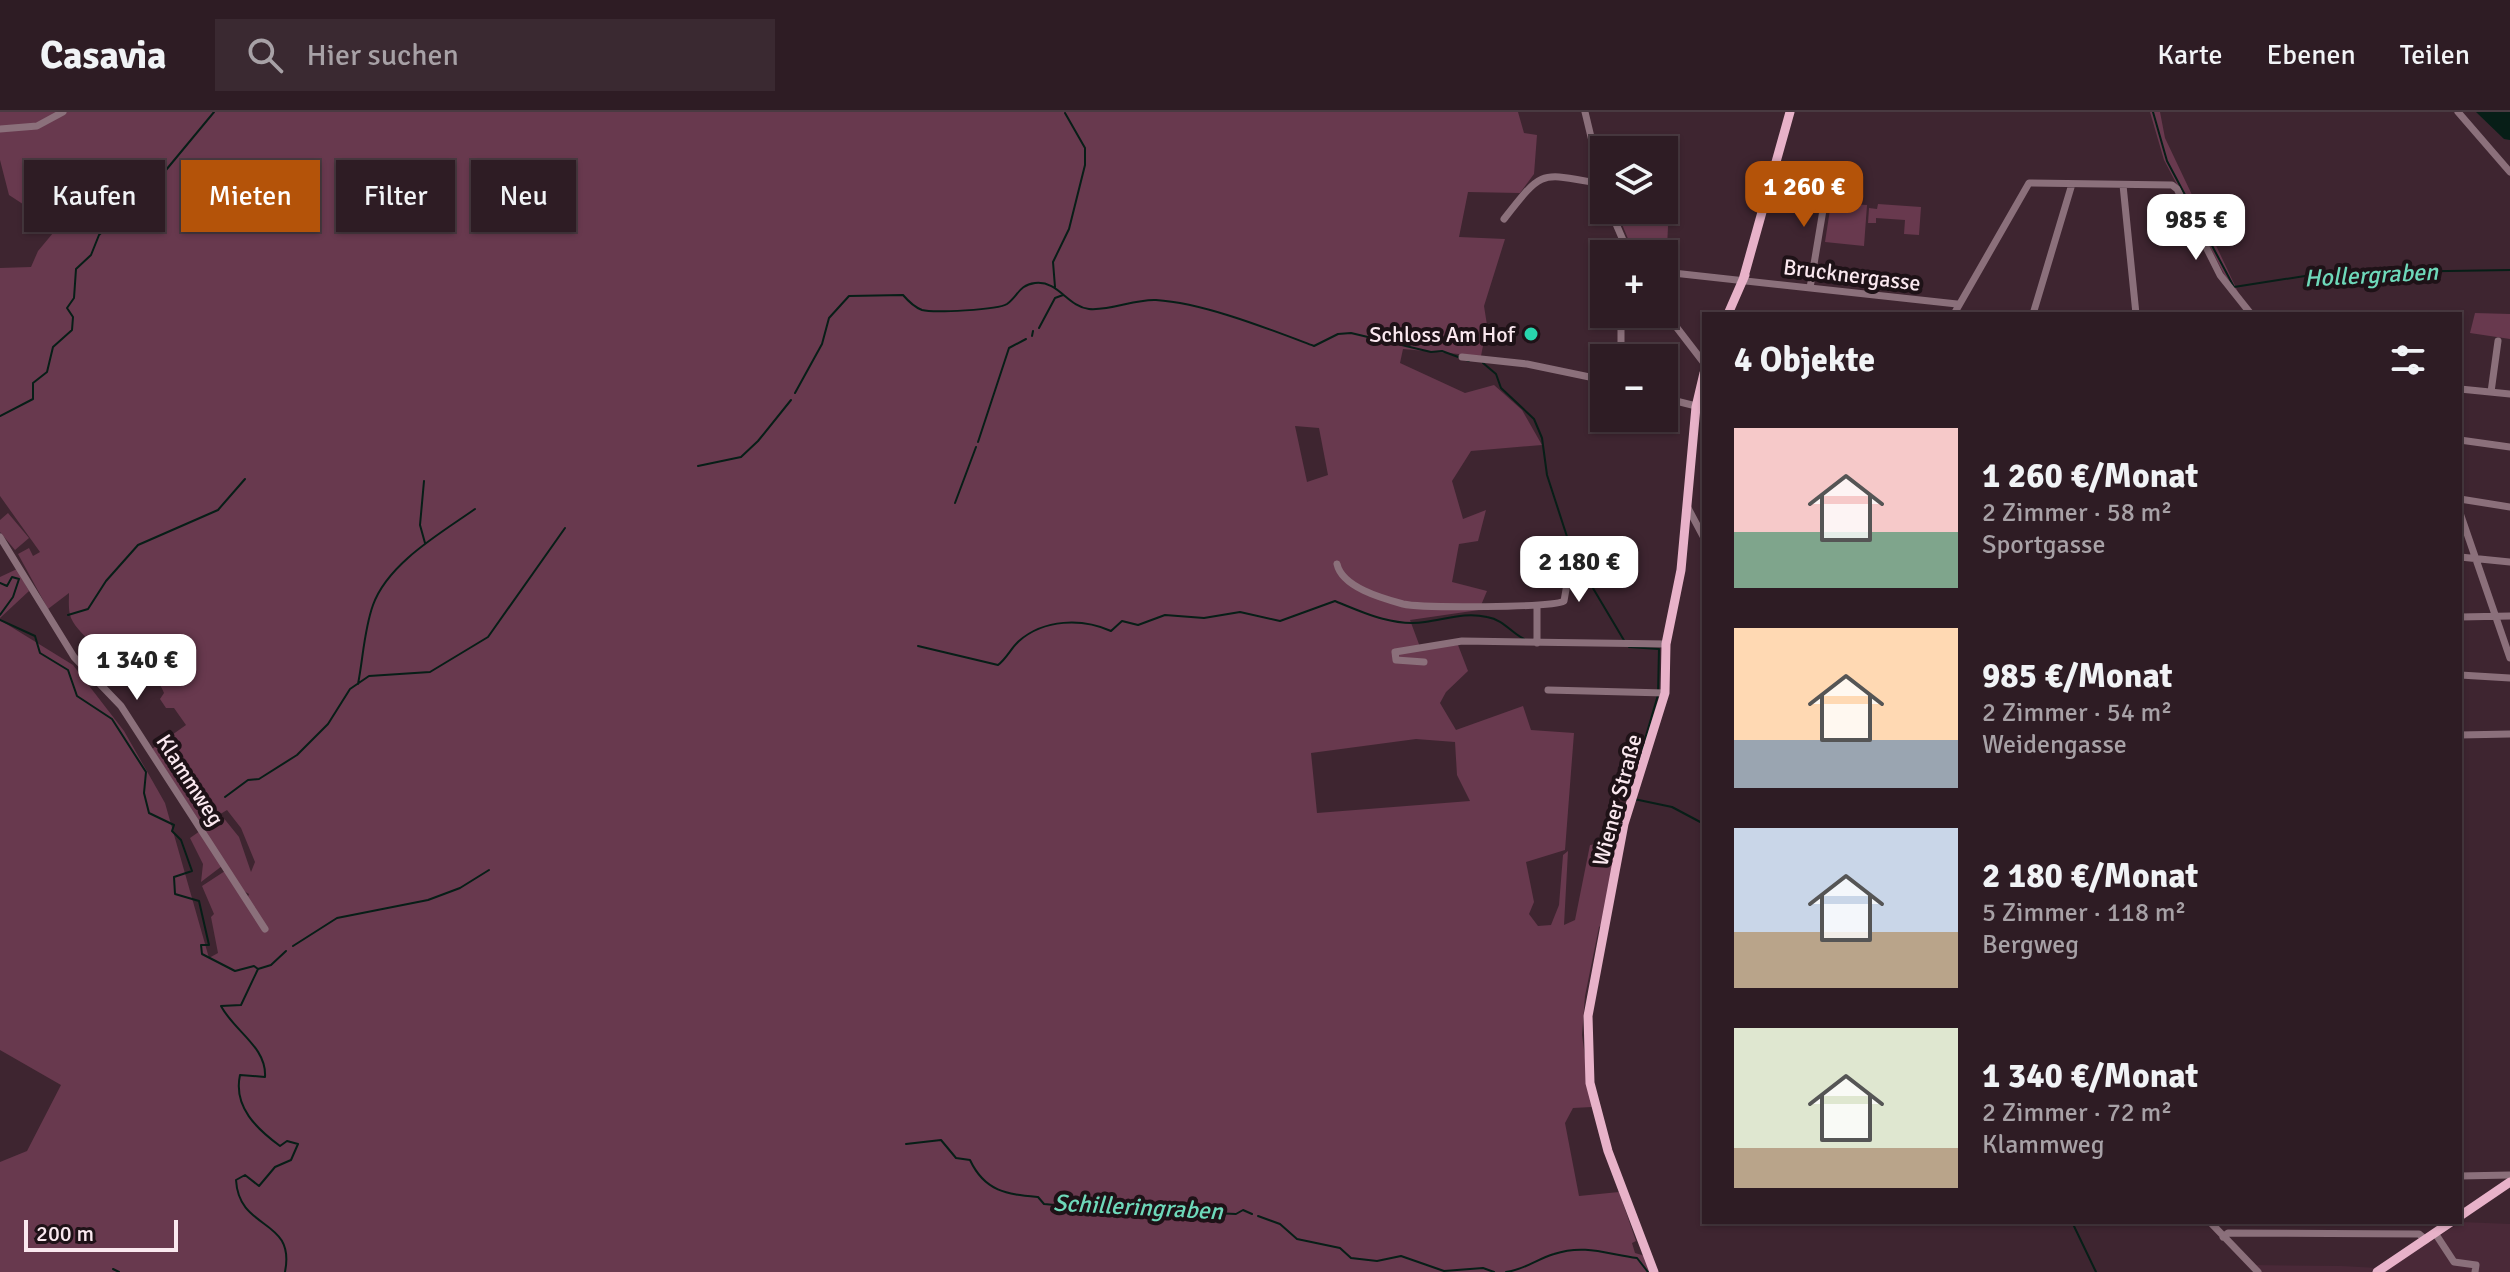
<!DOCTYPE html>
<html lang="de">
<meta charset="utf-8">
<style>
body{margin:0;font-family:Signika,sans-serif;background:#3a2931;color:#f1f3f6;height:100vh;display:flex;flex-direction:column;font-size:30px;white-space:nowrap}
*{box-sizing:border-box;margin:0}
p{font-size:26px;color:#a7a1a6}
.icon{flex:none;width:44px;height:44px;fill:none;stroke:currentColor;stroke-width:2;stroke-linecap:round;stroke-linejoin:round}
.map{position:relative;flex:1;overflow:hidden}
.side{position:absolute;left:1702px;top:200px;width:760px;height:912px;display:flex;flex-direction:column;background:#2e1c24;border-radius:0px;box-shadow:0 2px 6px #0004,0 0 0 2px #493a41}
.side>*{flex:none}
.hud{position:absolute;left:24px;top:48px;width:760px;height:72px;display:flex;gap:16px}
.buttons{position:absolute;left:1590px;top:24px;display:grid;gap:16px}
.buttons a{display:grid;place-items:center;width:88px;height:88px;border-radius:0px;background:#2e1c24;box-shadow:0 2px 6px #0004,0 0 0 2px #493a41;font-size:40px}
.scale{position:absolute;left:24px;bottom:20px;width:154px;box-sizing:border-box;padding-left:8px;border:4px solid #fae8ef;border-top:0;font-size:22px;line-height:28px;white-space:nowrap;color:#fae8ef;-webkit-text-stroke:6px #1e1217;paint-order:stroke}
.price{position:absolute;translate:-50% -68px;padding:0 18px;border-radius:16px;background:#fff;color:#222;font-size:26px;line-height:52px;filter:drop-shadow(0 2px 4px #0008)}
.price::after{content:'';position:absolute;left:50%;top:48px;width:24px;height:18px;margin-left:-12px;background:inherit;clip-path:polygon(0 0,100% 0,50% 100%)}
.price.active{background:#b45309;color:#fff}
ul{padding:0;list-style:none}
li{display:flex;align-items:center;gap:24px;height:200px;padding:0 32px}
li span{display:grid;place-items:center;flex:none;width:224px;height:160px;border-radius:0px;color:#555}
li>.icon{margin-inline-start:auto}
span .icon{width:96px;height:96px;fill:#fffc;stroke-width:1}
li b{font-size:34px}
h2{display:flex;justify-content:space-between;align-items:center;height:96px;padding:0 32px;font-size:34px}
.pill{padding:0 28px;border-radius:0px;background:#2e1c24;box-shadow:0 2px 6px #0004,0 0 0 2px #493a41;font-size:28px;line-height:72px}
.pill.active{background:#b45309;color:#fff}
header{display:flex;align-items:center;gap:48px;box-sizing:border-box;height:112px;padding:0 40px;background:#2e1c24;border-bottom:2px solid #493a41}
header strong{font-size:38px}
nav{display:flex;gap:44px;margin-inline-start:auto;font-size:28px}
.search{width:560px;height:72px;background:#3a2931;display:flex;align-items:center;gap:20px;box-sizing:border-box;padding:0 28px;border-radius:0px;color:#a7a1a6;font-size:30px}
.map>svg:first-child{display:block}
.built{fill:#4a2938}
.green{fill:#68394e;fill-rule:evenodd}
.water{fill:#071e17}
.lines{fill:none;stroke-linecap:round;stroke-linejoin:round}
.stream{stroke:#071e17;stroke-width:2}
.minor{stroke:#8b707b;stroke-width:7}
.major{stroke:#e8b2c9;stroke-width:9}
.poi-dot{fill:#28d5ad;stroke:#1e1217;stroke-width:3}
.labels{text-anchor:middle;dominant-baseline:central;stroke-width:8;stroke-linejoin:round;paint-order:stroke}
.street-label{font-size:22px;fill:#fae8ef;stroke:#1e1217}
.poi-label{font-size:22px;fill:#fae8ef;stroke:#1e1217;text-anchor:end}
.water-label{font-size:24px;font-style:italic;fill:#6ed9ba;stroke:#1e1217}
</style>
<header>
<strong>Casavia</strong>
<div class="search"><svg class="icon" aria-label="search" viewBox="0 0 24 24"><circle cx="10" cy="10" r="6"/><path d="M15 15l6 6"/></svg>Hier suchen</div>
<nav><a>Karte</a><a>Ebenen</a><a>Teilen</a></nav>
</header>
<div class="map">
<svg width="2510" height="1160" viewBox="0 0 2510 1160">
<rect width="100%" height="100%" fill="#3e2530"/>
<path class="built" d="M2461,1110L2510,1112V1160H2383Z
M2250,1153L2342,1154L2378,1156L2371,1160H2257Z"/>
<path class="green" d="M0,0H1518L1524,21L1537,23L1534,62L1520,81L1468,80L1459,125L1505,127L1484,194L1487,213L1481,244L1403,237L1400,251L1465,281L1494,273L1522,298L1542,333L1471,339L1452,369L1463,407L1486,398L1478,429L1459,432L1452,470L1487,479L1479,498L1410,508L1420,535L1458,533L1468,559L1446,580L1440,591L1456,618L1523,594L1531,618L1574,621L1565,738L1526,750L1534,790L1529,802L1538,814L1551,813L1559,793L1563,743L1568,739L1564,813L1575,808L1590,733L1616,729L1604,811L1599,815L1585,884L1582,923L1592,995L1573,996L1565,1011L1579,1084L1619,1080L1636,1129L1632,1131L1635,1141L1645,1144L1651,1160H0V1050L27,1039L61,973L0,938V508L73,553L124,619L165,691L209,846L218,841L211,805L214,802L202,774L225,759L247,788L249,782L240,777L202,716L222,704L239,725L251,760L255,750L241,716L227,698L202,713L152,637L186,613L174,596H166L160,587L164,581C157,563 147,562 131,554C112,545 80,526 71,506C68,499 69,488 69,481L48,497L18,442L29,436L33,444L40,440L0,384V156L31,155L38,139L58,115L9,83L0,48ZM1295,314L1319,316L1328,363L1307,370ZM1416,627L1455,630L1457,663L1470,689L1317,701L1311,641Z
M2150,0H2160L2165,26L2239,182L2232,177L2164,48Z
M1831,91L1867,93L1864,134L1825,130Z
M1664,92L1669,93L1666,157L1664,142L1634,141L1616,98H1664Z
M1878,92L1921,95L1919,123L1904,122L1905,108L1876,106V111H1868L1869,96L1877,97Z
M2475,201L2510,202V227L2470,221Z
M8,401L29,426L15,438L0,420V408Z
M17,457L29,479L0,506V465Z
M200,719L222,754L201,770L203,752L190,726Z"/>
<path class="water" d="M2476,0H2510V28L2504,27Z"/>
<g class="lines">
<path class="stream" d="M2153,0L2167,49L2234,175L2324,161L2510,158
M1055,175L1053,150L1069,117L1085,53V36L1065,1
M1039,216L1055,186L1063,183
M1032,224L1033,219
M1483,251L1496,262L1501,276L1534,307L1542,326L1547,363L1572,440
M795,281L822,232L829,206L849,184L903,183C909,190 914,195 922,198C933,201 998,198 1007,192C1018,184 1019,173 1035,171C1058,168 1068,195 1089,197C1111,199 1134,187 1156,188C1204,191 1269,217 1314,234L1338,222L1351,221L1431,240L1442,239L1469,249
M0,304L33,287V271L47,260L53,235L72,218L73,205L67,196L74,186L76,157L91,143L99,123L166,58L214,0
M978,330L1009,236L1026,227
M698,354L741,345L758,329L791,288
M424,369L420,413L425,431
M955,391L976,335
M1575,446L1625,530
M0,471L7,474L12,465L19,467L13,485L0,503
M68,503L88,497L106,469L138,433L218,398L245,367
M0,508L35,524L40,541L68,558L77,584L112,607L146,660L144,681L149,701L174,713L172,719L181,728L192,759L174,765L175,782L199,789L209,833H201L202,842L235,859L254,854L258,857L241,893L221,894C234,919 267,935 265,965L240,963C233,995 257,1017 280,1034L287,1029L298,1032L291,1048L275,1055L259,1074L245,1063L236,1068C239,1120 296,1105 285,1160
M918,534L998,553C1007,546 1011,536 1019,529C1044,507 1082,506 1111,519L1122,509L1138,513L1165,503L1204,506L1240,500L1280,509L1335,489C1364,501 1394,515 1425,510C1447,507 1465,500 1487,505C1504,508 1510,520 1524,527
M358,572C363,547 364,518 373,493C388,451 441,421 475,397
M225,685L248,668L259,667L297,643L328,612L350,577L369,564L430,560L488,525L565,416
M1628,685L1658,583L1659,537L1629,535
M1634,687L1672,695L1704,712
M293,834L337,806L428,788L460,776L489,758
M258,857L271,853L286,839
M906,1032L941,1028L956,1046L970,1048C985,1080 1007,1082 1038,1085L1044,1092L1077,1095L1091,1091L1123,1097L1236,1102L1243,1098L1252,1102
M1258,1104L1280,1112L1297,1127L1340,1136L1351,1146L1377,1149L1401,1144L1444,1159L1483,1156L1494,1160
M2072,1110L2096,1160
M113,1157L119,1160
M1506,1160C1524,1158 1537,1147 1554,1142C1584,1132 1607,1142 1637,1146L1648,1160"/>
<path class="minor" d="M1585,0L1604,79
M2458,0L2510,60
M0,17L37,14L63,0
M2123,73L2136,202
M1610,98L1629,142
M1504,107C1544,56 1539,61 1602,72
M1664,160L1957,192
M1810,176L1829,62
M1664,199L1704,251
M1954,202L2029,71L2172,73L2177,77L2220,163L2251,202
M2033,202L2072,72
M1462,245L1527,252L1604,268
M1621,246V202
M2460,277L2510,282
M2491,280L2498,229
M1664,286L1704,296
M2460,328L2510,335
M2460,387L2510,395
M1688,396L1704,426
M2460,401L2510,546
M0,425L74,545L121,594L265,817
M2460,445L2510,450
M1337,452C1342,475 1381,486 1403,492C1420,496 1552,496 1564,489L1572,443
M1537,494V531
M2460,505L2510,504
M1424,550L1396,548L1395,540L1462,529L1666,532
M2460,563L2510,566
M1548,578L1665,581
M2460,623L2510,622
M2460,1064L2510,1063
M2210,1110L2258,1160
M2435,1121L2454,1150L2476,1153L2475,1160
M2223,1125L2228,1121L2419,1122L2426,1128"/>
<path class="major" d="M1743,168L1790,0
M1728,202L1745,163
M2460,1104L2510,1070
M1654,1160L1608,1039L1590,971L1588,904L1624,712L1665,581L1666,532L1681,458L1696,295L1704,261
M2377,1160L2451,1110"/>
</g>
<circle class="poi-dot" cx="1531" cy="222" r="8"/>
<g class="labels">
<g class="street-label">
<text transform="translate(1852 163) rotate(7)">Brucknergasse</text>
<text transform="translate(190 668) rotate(57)">Klammweg</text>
<text transform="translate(1617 688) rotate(-75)">Wiener Straße</text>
</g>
<g class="poi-label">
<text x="1515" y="222">Schloss Am Hof</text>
</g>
<g class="water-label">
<text transform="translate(2371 163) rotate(-3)">Hollergraben</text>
<text transform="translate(1138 1095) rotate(3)">Schilleringraben</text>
</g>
</g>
</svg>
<div class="buttons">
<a><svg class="icon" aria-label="layers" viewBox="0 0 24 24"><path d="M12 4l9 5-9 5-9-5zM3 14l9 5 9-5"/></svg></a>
<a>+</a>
<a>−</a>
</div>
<div class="scale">200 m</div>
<b class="price active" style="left:1804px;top:117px">1 260 €</b>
<b class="price" style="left:2196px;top:150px">985 €</b>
<b class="price" style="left:1579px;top:492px">2 180 €</b>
<b class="price" style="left:137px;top:590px">1 340 €</b>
<div class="hud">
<a class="pill">Kaufen</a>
<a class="pill active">Mieten</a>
<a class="pill">Filter</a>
<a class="pill">Neu</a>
</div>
<section class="side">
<h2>4 Objekte<svg class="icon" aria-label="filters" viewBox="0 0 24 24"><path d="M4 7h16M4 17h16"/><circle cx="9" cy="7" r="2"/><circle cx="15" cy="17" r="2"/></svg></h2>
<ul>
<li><span style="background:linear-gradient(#f6c9c9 65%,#7fa58c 0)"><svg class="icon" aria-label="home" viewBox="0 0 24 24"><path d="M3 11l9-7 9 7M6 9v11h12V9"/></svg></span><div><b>1 260 €/Monat</b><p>2 Zimmer · 58 m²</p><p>Sportgasse</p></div></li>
<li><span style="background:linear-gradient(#ffd9b3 70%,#9aa5b1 0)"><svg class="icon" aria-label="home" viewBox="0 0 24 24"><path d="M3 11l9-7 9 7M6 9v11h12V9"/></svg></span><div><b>985 €/Monat</b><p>2 Zimmer · 54 m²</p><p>Weidengasse</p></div></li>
<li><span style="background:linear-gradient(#c9d6e8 65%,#b9a48a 0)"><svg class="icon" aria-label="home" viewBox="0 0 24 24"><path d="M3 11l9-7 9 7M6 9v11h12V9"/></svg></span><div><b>2 180 €/Monat</b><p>5 Zimmer · 118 m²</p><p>Bergweg</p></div></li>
<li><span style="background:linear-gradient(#dfe7d0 75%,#b9a48a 0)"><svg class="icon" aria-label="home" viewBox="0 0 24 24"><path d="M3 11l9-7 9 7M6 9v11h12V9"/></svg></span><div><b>1 340 €/Monat</b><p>2 Zimmer · 72 m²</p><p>Klammweg</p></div></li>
</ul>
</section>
</div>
